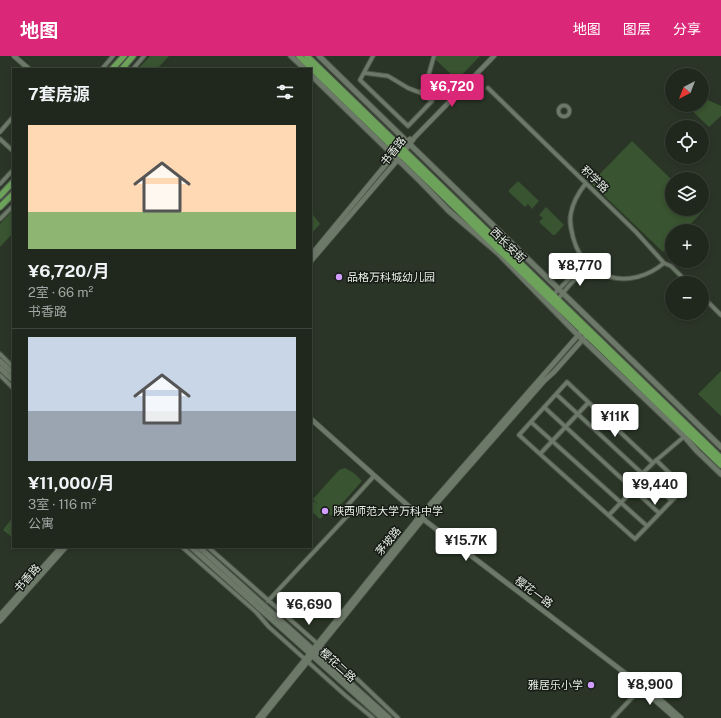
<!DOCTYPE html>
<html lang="zh">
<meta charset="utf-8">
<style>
body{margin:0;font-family:"Public Sans","Noto Sans SC",sans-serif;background:#283026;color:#f1f3f6;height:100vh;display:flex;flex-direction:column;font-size:15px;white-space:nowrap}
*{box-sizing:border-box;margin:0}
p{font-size:13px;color:#a2a6a4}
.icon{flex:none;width:22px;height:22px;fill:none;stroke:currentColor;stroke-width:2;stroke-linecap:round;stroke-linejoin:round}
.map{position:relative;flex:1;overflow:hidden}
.sheet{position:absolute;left:12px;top:12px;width:300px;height:480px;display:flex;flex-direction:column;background:#20281d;border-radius:0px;box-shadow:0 2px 6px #0003,0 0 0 1px #3d443b}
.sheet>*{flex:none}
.needle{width:26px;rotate:222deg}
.tools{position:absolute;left:665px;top:12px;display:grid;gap:8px}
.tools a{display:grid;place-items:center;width:44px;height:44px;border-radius:50%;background:#20281d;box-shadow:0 2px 6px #0003,0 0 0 1px #3d443b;font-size:20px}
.price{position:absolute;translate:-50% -34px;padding:0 9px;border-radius:4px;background:#fff;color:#222;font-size:13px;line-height:26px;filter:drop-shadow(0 1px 2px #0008)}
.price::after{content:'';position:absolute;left:50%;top:24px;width:12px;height:9px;margin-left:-6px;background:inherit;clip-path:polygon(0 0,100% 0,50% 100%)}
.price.on{background:#db2777;color:#fff}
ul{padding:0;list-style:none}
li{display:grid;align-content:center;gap:8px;height:212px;padding:0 16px}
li+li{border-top:1px solid #3d443b}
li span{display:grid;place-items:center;height:124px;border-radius:0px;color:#555}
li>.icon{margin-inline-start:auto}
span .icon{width:72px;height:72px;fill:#fffc;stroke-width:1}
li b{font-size:17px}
h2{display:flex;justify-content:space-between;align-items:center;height:48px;padding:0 16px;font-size:17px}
header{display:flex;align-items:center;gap:24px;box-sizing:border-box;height:56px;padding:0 20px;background:#db2777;color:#fff}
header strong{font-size:19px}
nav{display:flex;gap:22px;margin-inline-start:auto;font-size:14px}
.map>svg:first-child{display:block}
.green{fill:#395430}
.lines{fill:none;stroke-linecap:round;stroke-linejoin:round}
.minor-casing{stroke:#4a5347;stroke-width:5.5}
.tertiary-casing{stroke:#4a5347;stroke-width:6}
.secondary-casing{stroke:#4a5347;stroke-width:7}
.primary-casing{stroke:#4a5347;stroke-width:8}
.minor{stroke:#6c7868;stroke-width:3.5}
.tertiary{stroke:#6c7868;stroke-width:4.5}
.secondary{stroke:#6c7868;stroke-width:5}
.primary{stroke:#6ca25a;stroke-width:5.5}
.poi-dot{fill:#d19dfe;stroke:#161b15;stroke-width:1.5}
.labels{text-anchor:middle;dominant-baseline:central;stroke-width:3;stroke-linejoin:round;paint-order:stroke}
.street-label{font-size:11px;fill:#e7eee5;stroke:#161b15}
.poi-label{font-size:11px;fill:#e7eee5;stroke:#161b15;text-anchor:start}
</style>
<header>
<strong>地图</strong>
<nav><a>地图</a><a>图层</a><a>分享</a></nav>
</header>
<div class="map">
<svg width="721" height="662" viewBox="0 0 721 662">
<rect width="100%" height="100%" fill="#2a3527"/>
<path class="green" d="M150,0H169L157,13H138Z
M434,0H480L457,24L436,4Z
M702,43L708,44L721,50V60L709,71L686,49H702Z
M632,85L672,124V153H702L703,155L684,175H672V187L663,196L591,127Z
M518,125L539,145L532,153L528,148L525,151L509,136V134Z
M546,151L564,169L555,179H553L539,166L543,162L539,159Z
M13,154V177L0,191V168Z
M311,156L320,168L311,178Z
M721,315V360L698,338Z
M345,412L354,417L362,425L331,460L327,456L320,463L311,455V449L314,445L320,450L313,443L339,414Z
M13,461V482L3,474Z"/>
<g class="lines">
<defs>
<path id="minor" d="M102,13L113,0
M133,13L144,0
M365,17L388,20L408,32L421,37L432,45L408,70L360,24L373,0
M488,32L636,176L664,207L671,210L688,227
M421,37L428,21L434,0
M558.5 55a5.5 5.5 0 1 1 11 0a5.5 5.5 0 1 1-11 0Z
M0,76L13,61
M0,83L13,95
M586,127C579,136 573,145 571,157C569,166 571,173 573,181C584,225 631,235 664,207
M0,128L13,114
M0,163L13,150
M553,239L578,214L584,203
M702,240L721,259
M558,243C567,233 581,210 597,216
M0,298L13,311
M0,319L13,332
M556,338L671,444
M588,347L540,398L635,483L682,434V429L656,404
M544,351L659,457
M531,366L647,470
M540,398L519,379L567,326L653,407
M609,459L633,434L642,418L653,407L686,379
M182,491L256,556L269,571L345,639L373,662
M208,491L354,620L398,662
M268,545L350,457L345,452L374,420
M613,662L642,631"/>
<path id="tertiary" d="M14,0L29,13
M311,199L397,95L410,83
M311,205L401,100L415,81L494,0
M311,363L423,463L638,627L641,632L675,662
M0,559L61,491
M0,565L66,491
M638,627L644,629L681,662
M258,662L420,460L581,276
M262,662L423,463L545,324L554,316L585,281"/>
<path id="secondary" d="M291,0L305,13
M319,0L721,391
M311,19L421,126L449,155L498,197L575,276L684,380L697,395L721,418
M0,305L13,317
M0,312L13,324
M191,491L382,662
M199,491L389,662"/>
<path id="primary" d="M299,0L721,409
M307,0L721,402
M112,13L124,0
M122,13L133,0
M0,140L13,126
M0,151L13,138"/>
</defs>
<use href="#minor" class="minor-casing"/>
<use href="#tertiary" class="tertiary-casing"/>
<use href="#secondary" class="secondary-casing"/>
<use href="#primary" class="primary-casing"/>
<use href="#minor" class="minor"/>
<use href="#tertiary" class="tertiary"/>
<use href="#secondary" class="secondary"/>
<use href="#primary" class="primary"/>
</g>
<g class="poi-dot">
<circle cx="339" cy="221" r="4"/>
<circle cx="325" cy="455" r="4"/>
<circle cx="591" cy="629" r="4"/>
</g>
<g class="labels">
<g class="street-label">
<text transform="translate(393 95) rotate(-52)">书香路</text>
<text transform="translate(595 123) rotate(44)">积学路</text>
<text transform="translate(508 189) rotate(44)">西长安街</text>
<text transform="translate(388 485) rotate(-51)">茅坡路</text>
<text transform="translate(27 522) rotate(-48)">书香路</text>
<text transform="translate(534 536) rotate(37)">樱花一路</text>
<text transform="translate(338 609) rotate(42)">樱花二路</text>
</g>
<g class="poi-label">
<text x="347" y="221">品格万科城幼儿园</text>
<text x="333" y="455">陕西师范大学万科中学</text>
<text x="583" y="629" text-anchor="end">雅居乐小学</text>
</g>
</g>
</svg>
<div class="tools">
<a><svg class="needle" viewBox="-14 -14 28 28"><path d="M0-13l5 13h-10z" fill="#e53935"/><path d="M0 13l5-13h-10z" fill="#a2a6a4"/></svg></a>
<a><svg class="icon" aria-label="locate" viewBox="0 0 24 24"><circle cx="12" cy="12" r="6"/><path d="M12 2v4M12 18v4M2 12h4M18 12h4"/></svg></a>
<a><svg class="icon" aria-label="layers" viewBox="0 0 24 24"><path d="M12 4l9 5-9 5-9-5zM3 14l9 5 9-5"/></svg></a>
<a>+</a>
<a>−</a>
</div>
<b class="price on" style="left:452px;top:52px">¥6,720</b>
<b class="price" style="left:580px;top:231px">¥8,770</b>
<b class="price" style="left:615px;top:382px">¥11K</b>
<b class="price" style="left:655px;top:450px">¥9,440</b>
<b class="price" style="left:466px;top:506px">¥15.7K</b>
<b class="price" style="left:309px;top:570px">¥6,690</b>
<b class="price" style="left:650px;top:650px">¥8,900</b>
<section class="sheet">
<h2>7套房源<svg class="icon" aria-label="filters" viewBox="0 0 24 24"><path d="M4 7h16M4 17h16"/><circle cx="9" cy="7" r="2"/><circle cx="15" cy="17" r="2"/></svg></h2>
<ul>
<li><span style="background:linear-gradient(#ffd9b3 70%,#8fb573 0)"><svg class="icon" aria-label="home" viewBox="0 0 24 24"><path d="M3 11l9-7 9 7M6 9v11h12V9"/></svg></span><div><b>¥6,720/月</b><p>2室 · 66 m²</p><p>书香路</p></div></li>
<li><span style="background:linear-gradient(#c9d6e8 60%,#9aa5b1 0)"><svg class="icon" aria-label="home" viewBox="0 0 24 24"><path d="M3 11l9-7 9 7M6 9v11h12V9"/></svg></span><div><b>¥11,000/月</b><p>3室 · 116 m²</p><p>公寓</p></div></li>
</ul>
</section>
</div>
